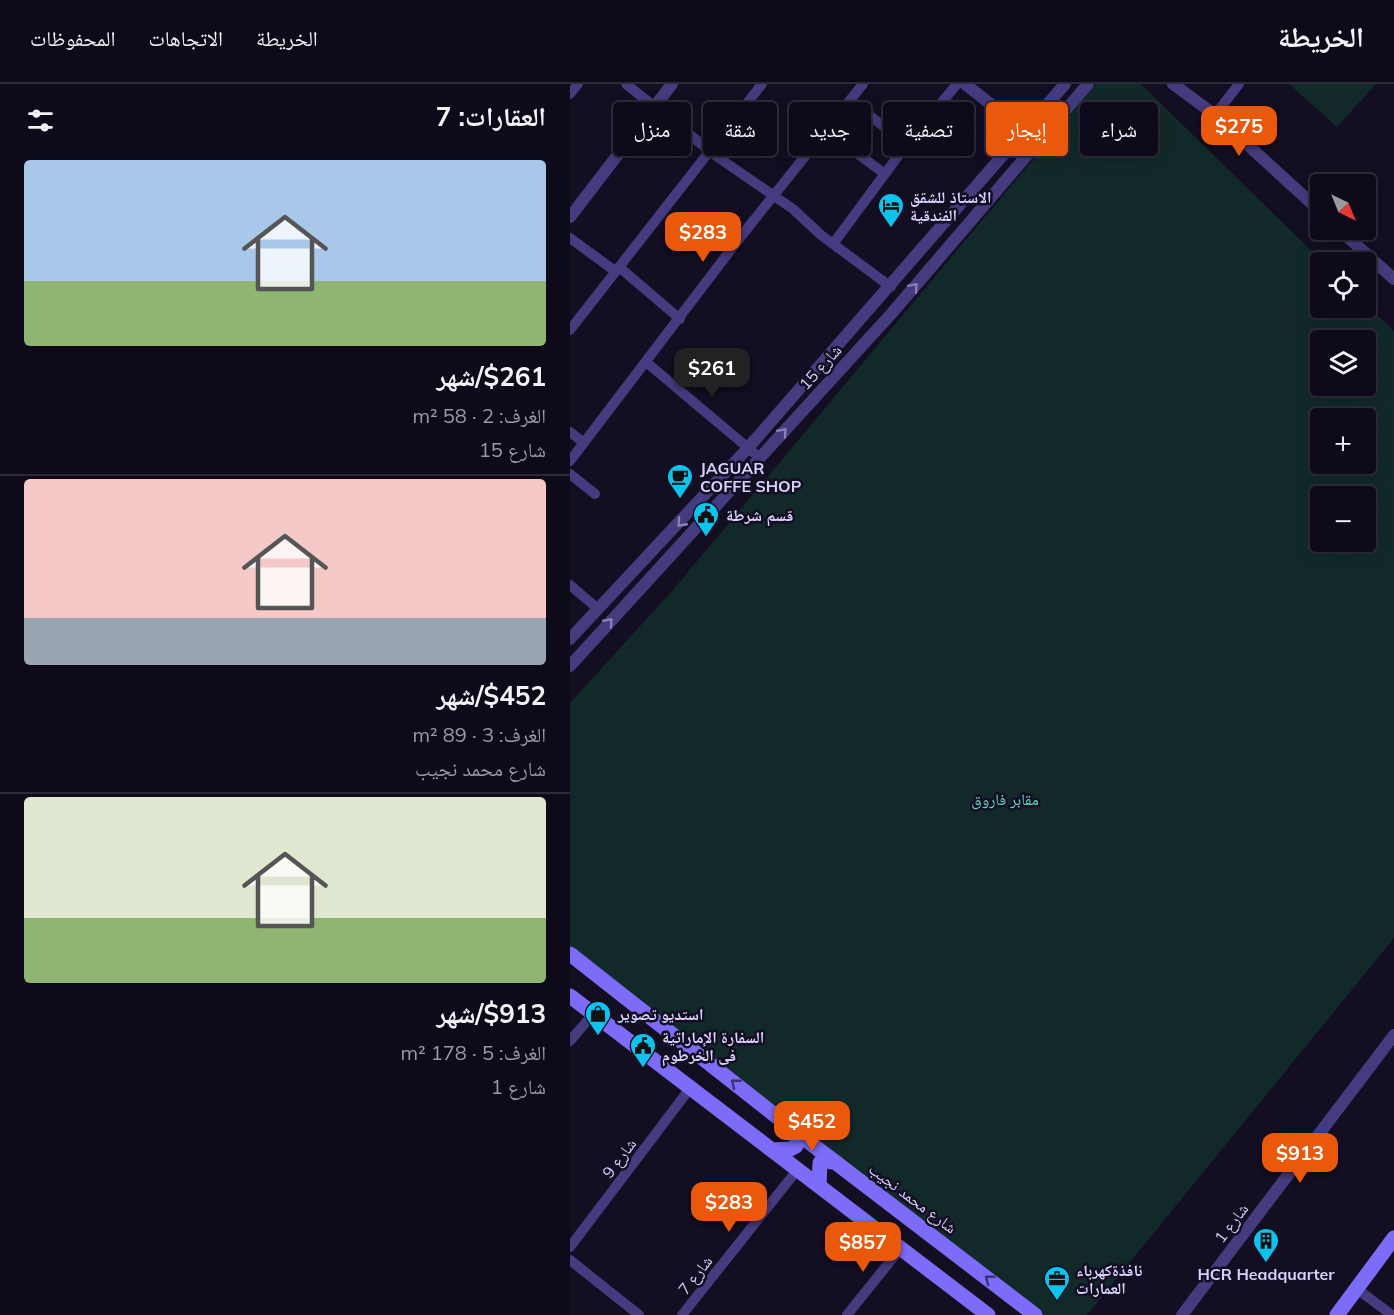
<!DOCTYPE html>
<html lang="ar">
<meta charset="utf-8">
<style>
body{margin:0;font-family:Mulish,"Noto Naskh Arabic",sans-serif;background:#171322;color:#f1f3f6;direction:rtl;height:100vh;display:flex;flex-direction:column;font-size:22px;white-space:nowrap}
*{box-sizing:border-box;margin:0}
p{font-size:20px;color:#9b9aa2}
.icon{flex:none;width:33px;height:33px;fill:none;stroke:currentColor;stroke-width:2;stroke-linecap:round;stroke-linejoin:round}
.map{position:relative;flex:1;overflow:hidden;direction:ltr}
.panel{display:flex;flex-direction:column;background:#0e0a19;width:570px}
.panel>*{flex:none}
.guide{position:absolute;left:18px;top:18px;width:570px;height:54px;direction:rtl;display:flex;gap:12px}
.needle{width:39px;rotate:137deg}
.tools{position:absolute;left:740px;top:90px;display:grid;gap:12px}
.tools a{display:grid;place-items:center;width:66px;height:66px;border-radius:6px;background:#0e0a19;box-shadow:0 3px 15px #0003,0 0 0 2px #2e2b38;font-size:30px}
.price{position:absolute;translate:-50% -51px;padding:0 14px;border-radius:12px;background:#ea580c;color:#fff;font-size:20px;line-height:39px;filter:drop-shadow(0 2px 3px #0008)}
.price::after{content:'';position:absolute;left:50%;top:36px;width:18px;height:14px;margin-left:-9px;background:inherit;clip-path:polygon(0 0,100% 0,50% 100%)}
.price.on{background:#222;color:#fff}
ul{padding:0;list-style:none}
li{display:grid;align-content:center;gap:12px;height:318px;padding:0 24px}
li+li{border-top:2px solid #2e2b38}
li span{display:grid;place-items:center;height:186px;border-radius:6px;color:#555}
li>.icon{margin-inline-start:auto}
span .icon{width:108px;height:108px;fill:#fffc;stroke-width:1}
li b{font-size:26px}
h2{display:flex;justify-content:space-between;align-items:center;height:72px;padding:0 24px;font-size:26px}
.chip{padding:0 21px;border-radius:6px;background:#0e0a19;box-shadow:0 3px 15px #0003,0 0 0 2px #2e2b38;font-size:21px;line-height:54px}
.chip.on{background:#ea580c;color:#fff}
header{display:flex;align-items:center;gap:36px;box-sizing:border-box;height:84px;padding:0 30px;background:#0e0a19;border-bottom:2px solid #2e2b38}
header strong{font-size:28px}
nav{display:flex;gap:33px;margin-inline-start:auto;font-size:21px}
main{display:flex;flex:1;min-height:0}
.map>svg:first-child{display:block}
.green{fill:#12292a;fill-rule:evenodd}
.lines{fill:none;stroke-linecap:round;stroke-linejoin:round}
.minor{stroke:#443c7e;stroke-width:10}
.tertiary{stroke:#443c7e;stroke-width:12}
.secondary{stroke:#7c6cf8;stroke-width:15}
.oneway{stroke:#877fb7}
.oneway2{stroke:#3d3477}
.labels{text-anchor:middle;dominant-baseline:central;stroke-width:5;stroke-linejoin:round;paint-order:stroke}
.poi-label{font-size:16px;font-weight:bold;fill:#d9d0fd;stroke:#130e21;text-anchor:start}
.street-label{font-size:16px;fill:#d9d0fd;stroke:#130e21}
.park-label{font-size:16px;fill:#60d9c5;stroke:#130e21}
</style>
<header>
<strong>الخريطة</strong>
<nav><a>الخريطة</a><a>الاتجاهات</a><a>المحفوظات</a></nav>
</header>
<main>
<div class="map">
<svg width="824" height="1231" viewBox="0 0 824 1231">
<rect width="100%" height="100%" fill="#130e21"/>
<path class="green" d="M526,0H571L753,178H750V224H795V219L824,247V854L517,1231H466L0,865V619L102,507ZM750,256H795V302H750ZM750,334H795V380H750ZM750,412H795V458H750Z
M719,0H806L767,43Z"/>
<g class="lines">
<path class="minor" d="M56,0L149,74L223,125L251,151L321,203
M0,10L8,0
M280,17L337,60
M645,31L669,0
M257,47L315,90
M0,154L45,187
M263,160L337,60L387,0
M49,183L110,235
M0,246L192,0
M76,278L190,374
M0,348L14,359
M0,377L172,151L293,0
M0,390L25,410
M0,501L27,524
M0,957L23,930
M0,1163L121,1003
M0,1176L69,1231
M787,1205L822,1231
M112,1231L228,1085
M277,1231L330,1165"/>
<path class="tertiary" d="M395,0L460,51
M603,0L645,31L750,127
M0,133L102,0
M770,146L824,195
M0,555L178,364L495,0
M0,582L322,229L518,0
M612,1231L824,951"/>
<path class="secondary" d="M0,870L248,1065L465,1231
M0,912L418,1231
M203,1066L220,1065L226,1062L228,1056L220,1044
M249,1102L250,1079L257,1077L267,1079
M767,1231L824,1154"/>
</g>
<defs><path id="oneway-chevron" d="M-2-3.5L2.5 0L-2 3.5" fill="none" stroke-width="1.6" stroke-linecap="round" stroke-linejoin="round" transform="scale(1.5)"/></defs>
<g class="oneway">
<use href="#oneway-chevron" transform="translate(344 203) rotate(-49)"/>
<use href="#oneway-chevron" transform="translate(213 348) rotate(-48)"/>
<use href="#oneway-chevron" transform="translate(111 439) rotate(132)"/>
<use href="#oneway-chevron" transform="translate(39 538) rotate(-48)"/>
</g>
<g class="oneway2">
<use href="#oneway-chevron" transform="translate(165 999) rotate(-141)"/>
<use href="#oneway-chevron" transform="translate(419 1195) rotate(-142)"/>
</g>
<defs>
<symbol id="hotel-pin" viewBox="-11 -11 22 30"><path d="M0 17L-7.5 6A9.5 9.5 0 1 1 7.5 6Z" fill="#0cc3ed" stroke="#130e21"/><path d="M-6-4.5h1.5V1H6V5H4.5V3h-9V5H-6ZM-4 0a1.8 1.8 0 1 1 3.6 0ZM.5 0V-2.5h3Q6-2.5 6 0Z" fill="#111"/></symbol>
<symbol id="cafe-pin" viewBox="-11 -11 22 30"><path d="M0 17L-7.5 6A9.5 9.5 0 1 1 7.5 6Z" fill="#0cc3ed" stroke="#130e21"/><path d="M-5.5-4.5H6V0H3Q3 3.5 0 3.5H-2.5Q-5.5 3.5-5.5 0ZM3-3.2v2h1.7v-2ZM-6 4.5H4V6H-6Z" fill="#111"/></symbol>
<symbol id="civic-pin" viewBox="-11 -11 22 30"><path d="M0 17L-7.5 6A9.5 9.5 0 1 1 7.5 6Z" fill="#0cc3ed" stroke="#130e21"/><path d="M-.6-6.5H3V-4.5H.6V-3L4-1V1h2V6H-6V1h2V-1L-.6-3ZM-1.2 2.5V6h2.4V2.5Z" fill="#111"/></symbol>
<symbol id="shop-pin" viewBox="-11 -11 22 30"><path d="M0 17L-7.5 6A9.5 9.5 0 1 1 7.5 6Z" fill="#0cc3ed" stroke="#130e21"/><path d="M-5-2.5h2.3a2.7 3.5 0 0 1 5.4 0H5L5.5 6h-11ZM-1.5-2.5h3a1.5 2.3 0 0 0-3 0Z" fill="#111"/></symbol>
<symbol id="building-pin" viewBox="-11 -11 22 30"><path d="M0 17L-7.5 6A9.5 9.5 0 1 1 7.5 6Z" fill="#0cc3ed" stroke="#130e21"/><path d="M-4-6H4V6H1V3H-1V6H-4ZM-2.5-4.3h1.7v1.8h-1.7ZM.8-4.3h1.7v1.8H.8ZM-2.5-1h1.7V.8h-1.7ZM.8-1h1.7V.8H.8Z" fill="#111"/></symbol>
<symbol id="office-pin" viewBox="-11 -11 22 30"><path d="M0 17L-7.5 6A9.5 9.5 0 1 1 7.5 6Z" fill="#0cc3ed" stroke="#130e21"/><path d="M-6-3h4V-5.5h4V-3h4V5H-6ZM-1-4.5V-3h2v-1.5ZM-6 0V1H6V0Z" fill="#111"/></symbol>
</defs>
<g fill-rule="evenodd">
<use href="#hotel-pin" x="306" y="107" width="30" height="40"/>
<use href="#cafe-pin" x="95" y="378" width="30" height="40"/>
<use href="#civic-pin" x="121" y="416" width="30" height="40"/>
<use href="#shop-pin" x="13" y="915" width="30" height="40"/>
<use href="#civic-pin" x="58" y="947" width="30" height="40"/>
<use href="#building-pin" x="681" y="1142" width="30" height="40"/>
<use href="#office-pin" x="472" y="1180" width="30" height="40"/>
</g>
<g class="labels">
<g class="poi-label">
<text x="340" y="113">الاستاذ للشقق<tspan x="340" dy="18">الفندقية</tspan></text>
<text x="130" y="384">JAGUAR<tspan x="130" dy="18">COFFE SHOP</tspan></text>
<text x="156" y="431">قسم شرطة</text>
<text x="48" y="930">استديو تصوير</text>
<text x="92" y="953">السفارة الإماراتية<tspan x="92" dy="18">فى الخرطوم</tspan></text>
<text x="506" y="1186">نافذةكهرباء<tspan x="506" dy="18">العمارات</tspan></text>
<text x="696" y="1190" text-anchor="middle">HCR Headquarter</text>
</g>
<g class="street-label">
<text transform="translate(250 283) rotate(-48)">شارع 15</text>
<text transform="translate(49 1074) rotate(-53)">شارع 9</text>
<text transform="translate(343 1114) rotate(37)">شارع محمد نجيب</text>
<text transform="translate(661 1139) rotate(-53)">شارع 1</text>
<text transform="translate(125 1191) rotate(-52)">شارع 7</text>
</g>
<g class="park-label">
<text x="435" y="715">مقابر فاروق</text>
</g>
</g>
</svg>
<div class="tools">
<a><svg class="needle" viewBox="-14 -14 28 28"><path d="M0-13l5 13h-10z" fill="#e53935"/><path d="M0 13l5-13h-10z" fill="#9b9aa2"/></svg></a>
<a><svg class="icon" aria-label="locate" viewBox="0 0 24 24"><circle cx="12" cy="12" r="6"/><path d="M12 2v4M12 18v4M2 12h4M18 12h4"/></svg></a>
<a><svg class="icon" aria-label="layers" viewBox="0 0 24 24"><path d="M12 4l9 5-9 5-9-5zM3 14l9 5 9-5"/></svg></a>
<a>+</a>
<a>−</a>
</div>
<b class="price" style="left:669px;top:73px">$275</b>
<b class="price" style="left:133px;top:179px">$283</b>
<b class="price on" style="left:142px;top:315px">$261</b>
<b class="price" style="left:242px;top:1068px">$452</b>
<b class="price" style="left:730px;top:1100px">$913</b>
<b class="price" style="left:159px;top:1149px">$283</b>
<b class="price" style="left:293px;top:1189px">$857</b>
<div class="guide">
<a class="chip">شراء</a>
<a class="chip on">إيجار</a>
<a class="chip">تصفية</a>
<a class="chip">جديد</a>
<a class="chip">شقة</a>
<a class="chip">منزل</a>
</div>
</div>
<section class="panel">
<h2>العقارات: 7<svg class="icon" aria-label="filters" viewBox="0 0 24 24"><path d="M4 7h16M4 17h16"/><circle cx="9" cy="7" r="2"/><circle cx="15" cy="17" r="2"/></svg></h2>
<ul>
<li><span style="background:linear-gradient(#a9c7e8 65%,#8fb573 0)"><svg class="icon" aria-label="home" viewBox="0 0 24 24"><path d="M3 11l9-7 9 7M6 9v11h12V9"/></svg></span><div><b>$261/شهر</b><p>الغرف: 2 · 58 m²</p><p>شارع 15</p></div></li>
<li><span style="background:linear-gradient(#f6c9c9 75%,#9aa5b1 0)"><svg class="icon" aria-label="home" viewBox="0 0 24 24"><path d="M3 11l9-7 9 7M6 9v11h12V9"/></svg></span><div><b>$452/شهر</b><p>الغرف: 3 · 89 m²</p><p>شارع محمد نجيب</p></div></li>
<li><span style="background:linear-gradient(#dfe7d0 65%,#8fb573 0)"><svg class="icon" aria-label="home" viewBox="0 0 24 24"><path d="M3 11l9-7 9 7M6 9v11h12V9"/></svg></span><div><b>$913/شهر</b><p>الغرف: 5 · 178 m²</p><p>شارع 1</p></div></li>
</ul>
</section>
</main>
